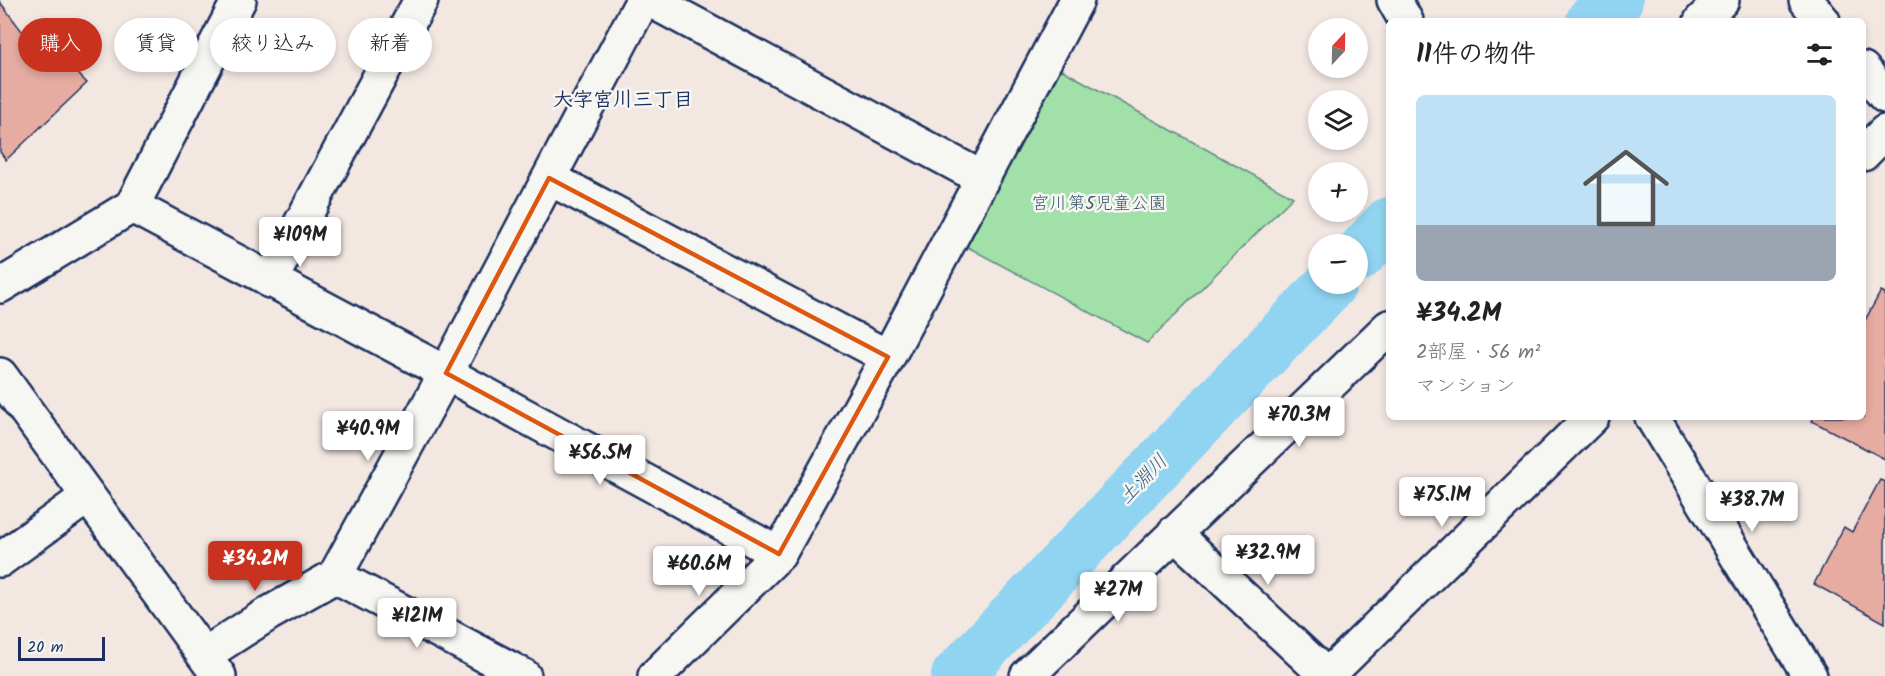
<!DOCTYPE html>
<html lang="ja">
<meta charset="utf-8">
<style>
body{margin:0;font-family:Kalam,"Klee One",sans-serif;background:#f6f6f6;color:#222;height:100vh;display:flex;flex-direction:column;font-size:22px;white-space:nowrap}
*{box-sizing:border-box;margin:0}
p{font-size:20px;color:#767676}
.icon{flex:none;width:33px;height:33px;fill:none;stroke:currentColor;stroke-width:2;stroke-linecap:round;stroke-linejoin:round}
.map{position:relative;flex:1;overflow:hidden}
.panel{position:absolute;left:1386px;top:18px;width:480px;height:402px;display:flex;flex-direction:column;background:#fff;border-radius:9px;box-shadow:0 3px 9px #0003}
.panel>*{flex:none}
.banner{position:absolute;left:18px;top:18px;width:570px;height:54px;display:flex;gap:12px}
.needle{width:39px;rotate:22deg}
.tools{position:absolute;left:1308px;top:18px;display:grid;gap:12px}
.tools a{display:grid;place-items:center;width:60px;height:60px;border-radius:50%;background:#fff;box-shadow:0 3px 9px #0003;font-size:30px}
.scale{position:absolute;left:18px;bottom:15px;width:87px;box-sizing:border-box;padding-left:6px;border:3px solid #1b2f5e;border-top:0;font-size:16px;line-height:21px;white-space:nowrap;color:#1b2f5e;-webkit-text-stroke:4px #f6f6f2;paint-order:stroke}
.price{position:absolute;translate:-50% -51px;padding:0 14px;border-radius:6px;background:#fff;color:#222;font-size:20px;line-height:39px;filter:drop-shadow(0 2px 3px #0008)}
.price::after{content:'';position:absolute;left:50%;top:36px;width:18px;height:14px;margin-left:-9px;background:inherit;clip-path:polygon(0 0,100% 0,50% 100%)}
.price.current{background:#c8321e;color:#fff}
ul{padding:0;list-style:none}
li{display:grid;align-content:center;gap:12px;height:318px;padding:0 30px}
li span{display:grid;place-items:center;height:186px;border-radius:9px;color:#555}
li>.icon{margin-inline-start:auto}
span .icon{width:108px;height:108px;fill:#fffc;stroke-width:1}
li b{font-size:26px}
h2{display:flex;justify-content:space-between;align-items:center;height:72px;padding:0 30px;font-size:26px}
.tag{padding:0 21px;border-radius:27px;background:#fff;box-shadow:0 3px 9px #0003;font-size:21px;line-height:54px}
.tag.current{background:#c8321e;color:#fff}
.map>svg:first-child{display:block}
.green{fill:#a1e0a8;stroke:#5e8883;stroke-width:1.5}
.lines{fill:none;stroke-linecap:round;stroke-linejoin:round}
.river{stroke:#90d4f2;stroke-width:52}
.building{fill:#e6aca1;stroke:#1b2f5e;stroke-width:1.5}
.minor-casing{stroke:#1b2f5e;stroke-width:38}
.minor{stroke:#f6f6f2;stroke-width:33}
.marked{fill:none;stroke:#de5710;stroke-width:4.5;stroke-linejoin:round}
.labels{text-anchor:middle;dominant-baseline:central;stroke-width:5;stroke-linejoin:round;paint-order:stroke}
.park-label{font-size:18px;fill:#3c5b70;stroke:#f6f6f2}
.neighbourhood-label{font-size:20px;font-weight:bold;fill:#1b2f5e;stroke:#f6f6f2}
.water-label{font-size:20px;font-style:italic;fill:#385883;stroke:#f6f6f2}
</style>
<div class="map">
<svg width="1885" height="676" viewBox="0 0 1885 676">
<rect width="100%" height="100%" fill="#f3e7e2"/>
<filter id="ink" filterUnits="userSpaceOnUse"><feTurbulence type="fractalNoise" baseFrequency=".0167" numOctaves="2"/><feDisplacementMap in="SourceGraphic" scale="12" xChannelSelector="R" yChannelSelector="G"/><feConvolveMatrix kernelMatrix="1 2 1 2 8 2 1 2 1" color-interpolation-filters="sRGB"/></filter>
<g filter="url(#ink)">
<path class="green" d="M1055,66L1293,197L1147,343L958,242Z"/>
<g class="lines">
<path class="river" d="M1592,21L1617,0
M1358,256L1389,223
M957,676L1331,284"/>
</g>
<path class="building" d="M0,2L24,34L32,27L87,83L6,160L0,152Z
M1881,291L1885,293V459L1812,421L1814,417H1863V324Z
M1880,480L1885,482V623L1814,584L1844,527L1852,532Z"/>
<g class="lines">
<defs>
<path id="minor" d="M650,0L982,178
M1394,0L1406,21
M1806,0L1823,21
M1701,21L1722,0
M1863,69L1885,96
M1863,154L1885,132
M549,178L888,357
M132,206L446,373L779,554
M270,281L421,0
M0,286L132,206L239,0
M0,375L219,676
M1652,417L1810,676
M1174,533L1327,676
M0,560L88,496
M335,576L524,676
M204,655L268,614L335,576L446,373L643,0
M655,676L779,554L888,357L1077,0
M1027,676L1389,327
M1327,676L1592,417"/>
</defs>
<use href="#minor" class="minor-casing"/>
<use href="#minor" class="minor"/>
</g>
</g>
<path class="marked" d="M549,178L888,357L779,554L446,373Z"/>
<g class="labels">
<g class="park-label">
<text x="1099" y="204">宮川第5児童公園</text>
</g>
<g class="neighbourhood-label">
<text x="623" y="101">大字宮川三丁目</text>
</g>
<g class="water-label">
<text transform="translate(1144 480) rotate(-46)">土淵川</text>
</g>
</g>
</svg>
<div class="tools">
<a><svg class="needle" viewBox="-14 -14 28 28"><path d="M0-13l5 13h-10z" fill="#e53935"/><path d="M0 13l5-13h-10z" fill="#767676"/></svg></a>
<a><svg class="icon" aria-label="layers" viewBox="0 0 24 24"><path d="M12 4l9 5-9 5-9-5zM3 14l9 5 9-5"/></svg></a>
<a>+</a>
<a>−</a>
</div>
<div class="scale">20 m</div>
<b class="price" style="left:300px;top:268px">¥109M</b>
<b class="price" style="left:1299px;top:448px">¥70.3M</b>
<b class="price" style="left:368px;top:462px">¥40.9M</b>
<b class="price" style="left:600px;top:486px">¥56.5M</b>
<b class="price" style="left:1442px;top:528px">¥75.1M</b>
<b class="price" style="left:1752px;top:533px">¥38.7M</b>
<b class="price" style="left:1268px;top:586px">¥32.9M</b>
<b class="price current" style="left:255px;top:592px">¥34.2M</b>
<b class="price" style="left:699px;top:597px">¥60.6M</b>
<b class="price" style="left:1118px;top:623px">¥27M</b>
<b class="price" style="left:417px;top:649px">¥121M</b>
<div class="banner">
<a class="tag current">購入</a>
<a class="tag">賃貸</a>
<a class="tag">絞り込み</a>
<a class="tag">新着</a>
</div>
<section class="panel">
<h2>11件の物件<svg class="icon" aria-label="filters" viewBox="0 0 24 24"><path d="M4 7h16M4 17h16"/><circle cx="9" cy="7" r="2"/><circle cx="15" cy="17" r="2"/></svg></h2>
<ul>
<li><span style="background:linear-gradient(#bfe0f5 70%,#9aa5b1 0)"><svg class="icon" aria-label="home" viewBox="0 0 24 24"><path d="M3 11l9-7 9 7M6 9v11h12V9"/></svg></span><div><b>¥34.2M</b><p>2部屋 · 56 m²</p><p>マンション</p></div></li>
</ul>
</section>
</div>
